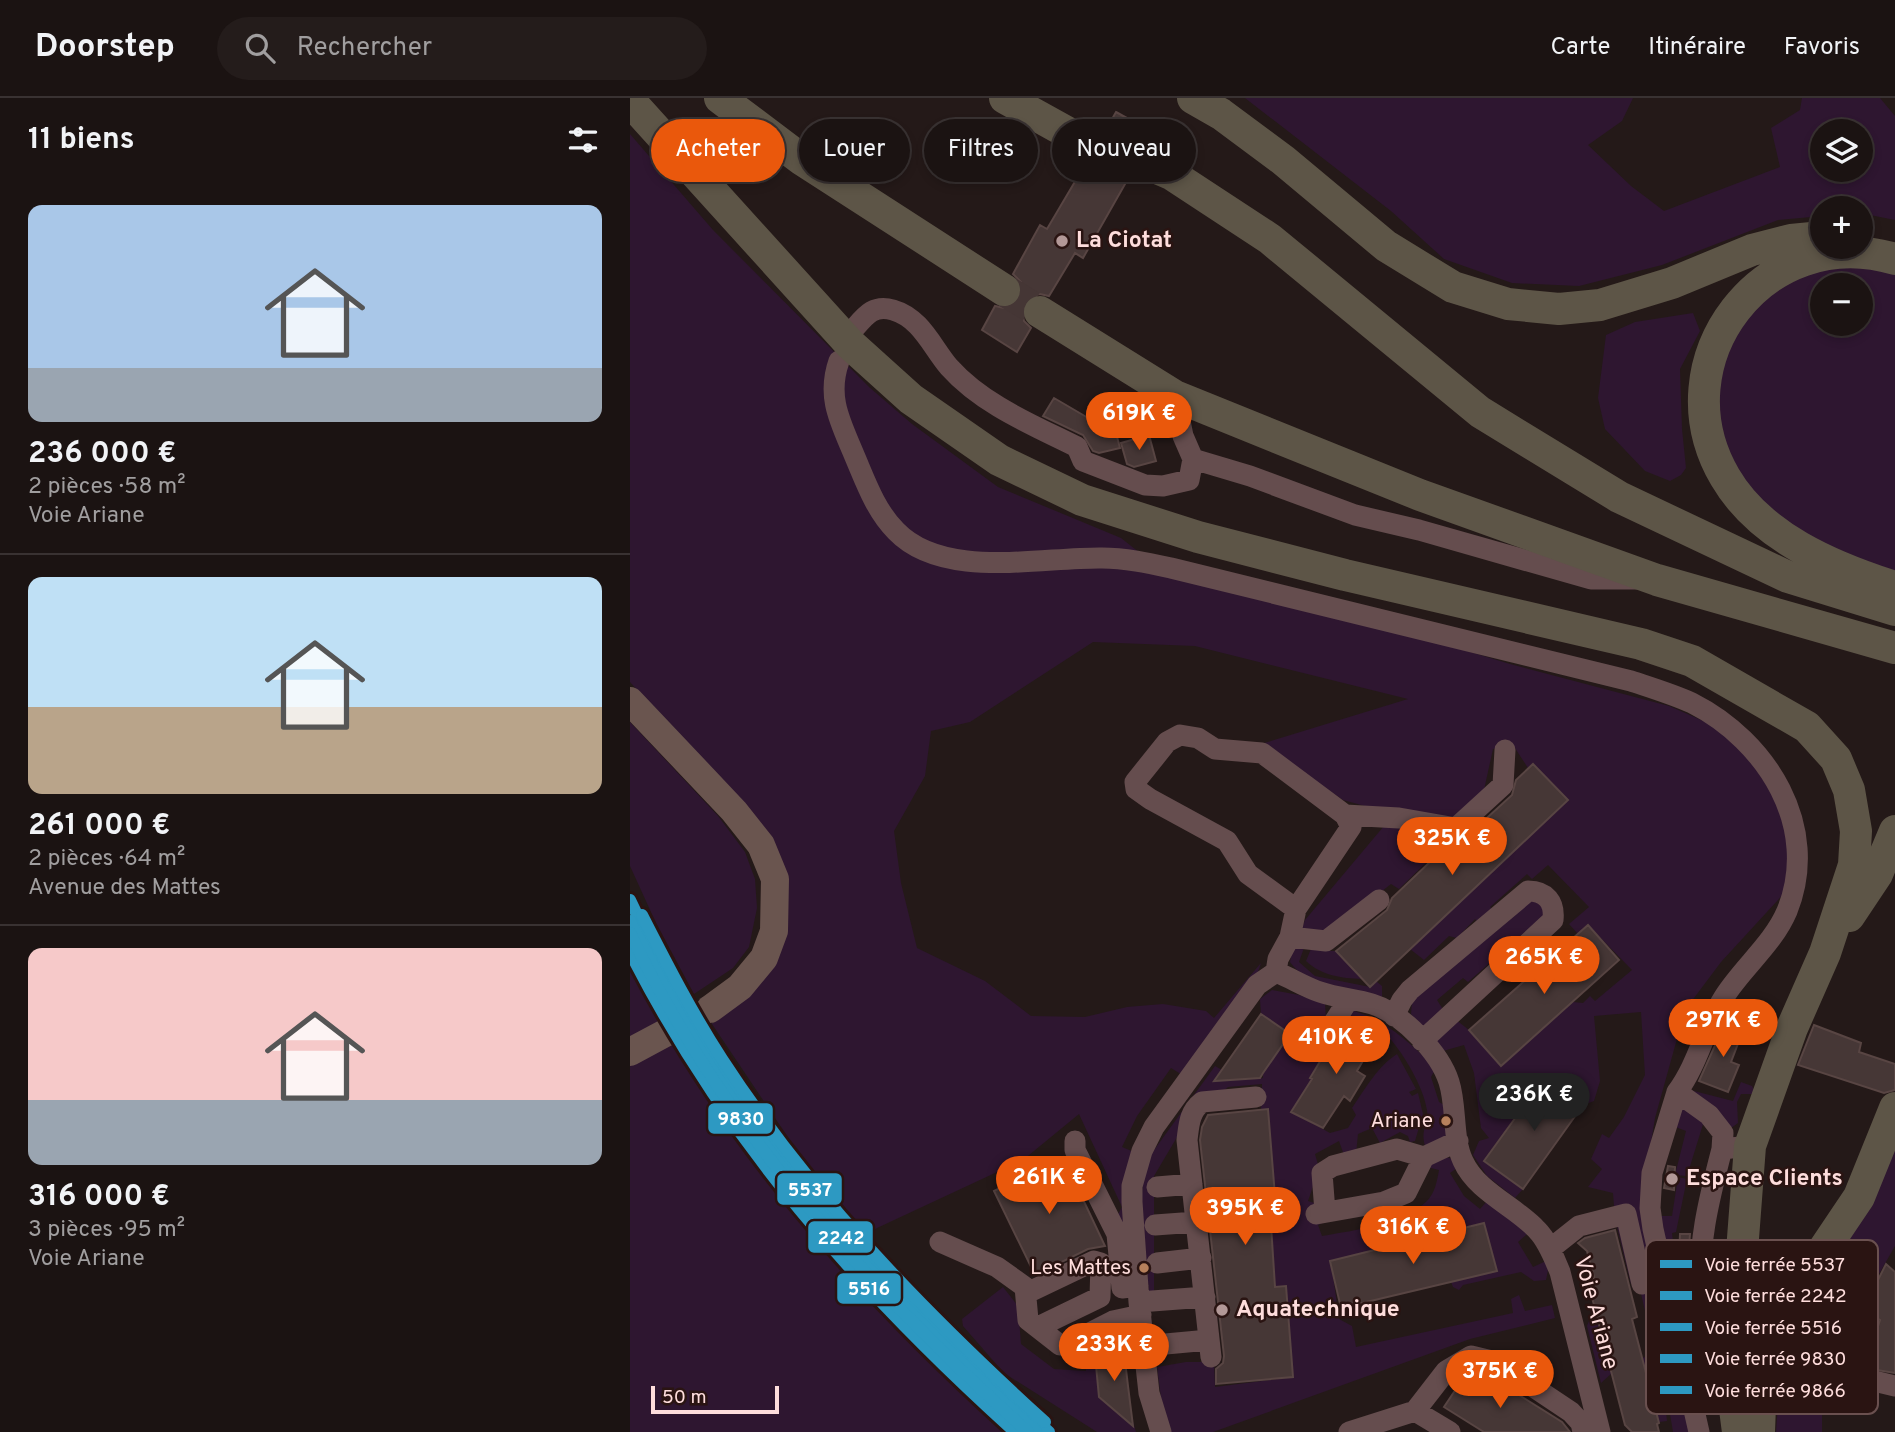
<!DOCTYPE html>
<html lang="fr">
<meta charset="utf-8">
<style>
body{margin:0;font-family:Overpass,sans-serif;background:#241c1b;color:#f1f3f6;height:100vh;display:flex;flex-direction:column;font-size:26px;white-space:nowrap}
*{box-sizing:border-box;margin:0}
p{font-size:23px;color:#a09e9f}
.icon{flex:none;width:38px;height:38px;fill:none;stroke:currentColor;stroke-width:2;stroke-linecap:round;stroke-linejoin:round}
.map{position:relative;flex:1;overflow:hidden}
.drawer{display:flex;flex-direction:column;background:#1b1312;width:630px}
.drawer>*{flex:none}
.banner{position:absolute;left:21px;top:21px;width:665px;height:63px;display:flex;gap:14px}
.buttons{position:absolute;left:1180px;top:21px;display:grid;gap:14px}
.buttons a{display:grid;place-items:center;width:63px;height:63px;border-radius:50%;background:#1b1312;box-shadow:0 4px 10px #0003,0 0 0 2px #393232;font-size:35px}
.scale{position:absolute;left:21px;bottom:18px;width:128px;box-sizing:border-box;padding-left:7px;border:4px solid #fedddc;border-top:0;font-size:19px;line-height:24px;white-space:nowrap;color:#fedddc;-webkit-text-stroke:5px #2a1412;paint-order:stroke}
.price{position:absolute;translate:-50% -60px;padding:0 16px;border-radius:24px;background:#ea580c;color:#fff;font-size:23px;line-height:46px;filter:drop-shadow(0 2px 4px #0008)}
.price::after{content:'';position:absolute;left:50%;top:42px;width:21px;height:16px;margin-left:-10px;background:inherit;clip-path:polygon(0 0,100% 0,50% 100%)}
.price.on{background:#222;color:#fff}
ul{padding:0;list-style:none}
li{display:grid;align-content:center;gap:14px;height:371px;padding:0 28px}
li+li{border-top:2px solid #393232}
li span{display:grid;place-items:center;height:217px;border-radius:14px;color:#555}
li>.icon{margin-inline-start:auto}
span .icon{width:126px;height:126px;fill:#fffc;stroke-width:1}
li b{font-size:30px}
h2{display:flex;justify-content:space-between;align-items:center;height:84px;padding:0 28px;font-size:30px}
.chip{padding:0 24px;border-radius:32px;background:#1b1312;box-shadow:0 4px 10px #0003,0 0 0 2px #393232;font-size:24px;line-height:63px}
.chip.on{background:#ea580c;color:#fff}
header{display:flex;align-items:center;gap:42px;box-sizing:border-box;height:98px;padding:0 35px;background:#1b1312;border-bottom:2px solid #393232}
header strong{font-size:33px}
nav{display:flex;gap:38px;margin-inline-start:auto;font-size:24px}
.search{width:490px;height:63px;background:#241c1b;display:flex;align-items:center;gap:18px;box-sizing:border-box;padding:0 24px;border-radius:38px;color:#a09e9f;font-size:26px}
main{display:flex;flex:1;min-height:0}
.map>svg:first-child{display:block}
.green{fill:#2e1630;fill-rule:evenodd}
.building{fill:#463736;stroke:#584543;stroke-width:2}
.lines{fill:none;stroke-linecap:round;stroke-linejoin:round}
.major-tunnel{stroke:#453635;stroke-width:28;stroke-dasharray:28 14;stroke-linecap:butt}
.highway-tunnel{stroke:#453635;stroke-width:32;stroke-dasharray:32 16;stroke-linecap:butt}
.minor{stroke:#654d4e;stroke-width:21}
.major{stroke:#6a554f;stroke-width:28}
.highway{stroke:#5d5547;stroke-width:32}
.rail-1-casing{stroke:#2a1412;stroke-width:18}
.rail-2-casing{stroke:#2a1412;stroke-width:18}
.rail-3-casing{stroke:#2a1412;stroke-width:18}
.rail-4-casing{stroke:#2a1412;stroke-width:18}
.rail-5-casing{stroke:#2a1412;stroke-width:18}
.rail-1{stroke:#2d99c2;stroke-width:12}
.rail-2{stroke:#2d99c2;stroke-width:12}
.rail-3{stroke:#2d99c2;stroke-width:12}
.rail-4{stroke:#2d99c2;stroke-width:12}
.rail-5{stroke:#2d99c2;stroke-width:12}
.poi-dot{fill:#b29897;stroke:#2a1412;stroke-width:2.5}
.bus-dot{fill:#b6815c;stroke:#2a1412;stroke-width:2.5}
.labels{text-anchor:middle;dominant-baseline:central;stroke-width:5;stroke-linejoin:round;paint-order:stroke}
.bus-label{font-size:21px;fill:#fedddc;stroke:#2a1412;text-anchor:end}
.poi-label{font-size:23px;font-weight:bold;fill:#fedddc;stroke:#2a1412;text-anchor:start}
.street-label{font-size:23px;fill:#fedddc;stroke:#2a1412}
.key{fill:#2a1412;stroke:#6a504f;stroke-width:2}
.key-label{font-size:19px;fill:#fedddc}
.line-badge{stroke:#2a1412;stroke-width:2.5}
.badge-label{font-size:19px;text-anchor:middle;font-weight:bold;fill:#fff}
</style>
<header>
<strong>Doorstep</strong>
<div class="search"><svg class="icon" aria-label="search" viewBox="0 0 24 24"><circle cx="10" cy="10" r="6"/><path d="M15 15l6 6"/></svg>Rechercher</div>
<nav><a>Carte</a><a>Itinéraire</a><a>Favoris</a></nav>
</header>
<main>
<section class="drawer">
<h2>11 biens<svg class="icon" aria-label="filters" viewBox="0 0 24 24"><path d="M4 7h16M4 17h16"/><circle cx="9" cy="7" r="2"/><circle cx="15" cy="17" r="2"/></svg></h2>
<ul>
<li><span style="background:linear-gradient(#a9c7e8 75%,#9aa5b1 0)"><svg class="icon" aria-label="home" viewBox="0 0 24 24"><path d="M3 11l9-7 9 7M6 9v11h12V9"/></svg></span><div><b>236 000 €</b><p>2 pièces · 58 m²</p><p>Voie Ariane</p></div></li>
<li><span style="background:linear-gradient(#bfe0f5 60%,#b9a48a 0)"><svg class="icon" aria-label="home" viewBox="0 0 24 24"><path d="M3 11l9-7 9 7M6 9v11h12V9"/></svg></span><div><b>261 000 €</b><p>2 pièces · 64 m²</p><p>Avenue des Mattes</p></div></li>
<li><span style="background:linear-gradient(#f6c9c9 70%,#9aa5b1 0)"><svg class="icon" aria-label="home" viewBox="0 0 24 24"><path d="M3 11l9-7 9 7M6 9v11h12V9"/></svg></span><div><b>316 000 €</b><p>3 pièces · 95 m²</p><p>Voie Ariane</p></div></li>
</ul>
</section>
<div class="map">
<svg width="1265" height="1334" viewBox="0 0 1265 1334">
<rect width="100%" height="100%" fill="#241918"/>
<path class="green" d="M615,0H1003L992,23L958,47L1001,88L1034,113L1150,69L1141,30L1170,12L1172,0H1250L1265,18V122L1230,115V110H1192V118L1148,122L1032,167L949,188L882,185L814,161L761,113ZM1230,33V72H1192V33Z
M0,36L83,132L239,289L282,326L368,389L491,440L534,474L778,535L880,566L1039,608L1078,625L1110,648L1148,703L1161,762L1157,792L1091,864L1055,912L1025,1020L1016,1075L1060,1334H1043L1028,1245L1037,1323L1029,1324L1012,1260L1025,1256L1009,1187L1001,1186L985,1120L983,1095L958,1089L972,1071L961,1061L972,1036L979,1040L994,1019L1015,977L1011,914L964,918L970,983L964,1003L953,1007L914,979L854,1062L893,1091L885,1100L857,1078L843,1057L849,1043L859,1040L851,1030L844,975L834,947L813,953L805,943L825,921L839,932L871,967L943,904L953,905L960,898L965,903L1002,872L958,827L948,836L939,826L959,809L918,767L902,781L897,776L860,809L865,814L850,826L845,821L827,840L819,838L794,862L780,851L937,702L903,666L898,670L883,647L863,651L852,701L818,722L757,714L713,702L631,646L778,601L565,548L463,544L340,624L301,633L295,678L264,733L271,785L287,850L355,883L401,918L455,919L497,909L533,906L576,913L584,920L631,865L627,877L554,978L541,970L507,1018L492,1049L504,1054L499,1183L484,1124L492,1109L449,1016L393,1062L247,1130L232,1140L192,1090L78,920L156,839L110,704L0,584Z
M1180,166L1265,170V476L1187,447L1124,401L1093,350L1083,287L1109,222ZM1192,187H1230V226H1192Z
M1063,215L1070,233L1050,271L1052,331L1056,370L1051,377L1040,383L1015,373L975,331L968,300L976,237L1005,224Z
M0,624L88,718L115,754L125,781L127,810L119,849L103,870L64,896L26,825L0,768Z
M754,728L803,732L807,754L769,791L761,786L704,831L670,834L675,822Z
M898,802L911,805L916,819L905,825L838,884L833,880L807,902L814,913L798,927H789L781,916L782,903Z
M683,846H695L696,853H706L732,881C711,880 692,878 676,863Z
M675,847L669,864L685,878L740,889L746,883L752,888V899C723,892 677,890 660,864L663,849Z
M0,855L73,985L123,1057L236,1189L351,1305L384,1334H0Z
M642,892L669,897L695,906L696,920L682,921L683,937H698L695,955L680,979L682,981L662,1014L700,1035L718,1030L726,1017L722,1010C735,991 748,968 767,956L786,991L779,994L782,998L788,995L793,1016L785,1043L780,1044L778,1038L770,1034L750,1045L742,1030L728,1036L726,1056L714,1057L709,1043L685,1056L689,1070L678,1103L697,1109L695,1124L688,1127L692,1138C725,1132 772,1127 797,1103C805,1095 807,1083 809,1072L797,1069L811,1057L822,1061L830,1068L820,1075L834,1098L850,1111L858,1102L897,1136L888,1144L903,1169L916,1163L918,1172L916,1182L904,1183L891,1174L833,1187L829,1192L823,1189L821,1184L866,1173L854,1125L701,1163L709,1221L722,1228L726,1249L883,1215L881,1201L889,1197L895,1213L922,1207L925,1220L840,1241L583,1334H540L531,1300L527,1269L556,1264H584L585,1289L663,1279L656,1188L645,1189L641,1127L647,1123L638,1012H631L632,986L598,989L553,1029L524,1078V1194L519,1195L511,1106L513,1084L519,1059L585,968L592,972L585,983L633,980V975L660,936L631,916L630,901Z
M717,911C754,920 779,944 806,970L801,979L809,1004L816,1008L818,1034L813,1041L795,1048C790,1031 799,1027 797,1012C794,987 762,932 738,923C730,921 718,922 710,922Z
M1111,984L1122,988L1124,992L1123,996H1111L1107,1004L1108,1025L1101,1030L1060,992L1103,1003Z
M1049,1006L1074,1023L1057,1078L1045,1077L1056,1033L1043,1028Z
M1265,1041V1148L1237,1197L1204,1262L1192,1303V1334H1146L1148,1306L1156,1265L1169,1232L1238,1108Z
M1048,1079L1057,1081L1046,1134L1042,1135L1044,1153L1050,1169V1202L1065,1198L1080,1259L1073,1260L1061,1204L1047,1209L1027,1118H1042Z
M373,1189L388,1208L391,1246L424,1271L456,1273L455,1248L490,1231L497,1233L503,1241L492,1243V1249L505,1248L507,1256L494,1258L493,1254L466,1257L469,1299L496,1322L502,1320L506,1334H467L374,1275L333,1228L332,1221Z
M961,1218L966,1219L982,1275L971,1285L957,1228Z"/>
<path class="building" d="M486,14L524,35L516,49L508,53L503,59V72L453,160L445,155L419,198L410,196L401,198L395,204L392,214L394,223L401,230L387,254L352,232L365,208L374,210L382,209L390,201L392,192L391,184L383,176L410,127L417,131L456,65L469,63L476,56L478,46L474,35Z
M424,300L465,324L482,320L490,350L469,355L463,353L453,337L413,318Z
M519,337L526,363L504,369L497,366L491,345Z
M903,666L938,702L740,889L706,853L757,812L762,800L822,743L835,740L882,697L886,682Z
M958,827L989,862L871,968L839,932Z
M631,916L660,936L633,975L630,980L584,983Z
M720,923L748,937L727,973L735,978L720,1003L714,998L693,1030L661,1014L682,981L680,980L695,955L697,957Z
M1096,923L1114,930L1101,964L1109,967L1098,994L1069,983Z
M1184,927L1231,945L1229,954L1265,966V992L1254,995L1168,967Z
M915,979L953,1007L893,1091L854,1063Z
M638,1011L647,1123L641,1127L645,1189L656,1188L663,1279L586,1286V1271L593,1265L594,1258L570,1042L572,1029L578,1017Z
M433,1059L475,1148L458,1151L405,1177L364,1093Z
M1038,1068L1045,1069L1044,1092L1034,1090Z
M854,1125L867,1173L711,1210L700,1163Z
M985,1132L1007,1219L1002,1221L1029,1325L1027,1326L1029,1334H1002L995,1327L959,1188L964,1179L957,1153L948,1145L955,1140Z
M1050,1136H1060L1058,1160H1049Z
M1256,1166L1265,1174V1275L1235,1270L1237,1266L1226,1263L1230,1241L1243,1244L1250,1222L1230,1211L1243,1192Z
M494,1254L498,1288L503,1328L469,1299L465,1257Z
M834,1279L854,1291L862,1280L932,1324L940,1334H854L814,1309Z"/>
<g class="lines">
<path class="major-tunnel" d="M39,933L80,911"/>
<path class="highway-tunnel" d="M460,47L485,48L520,67
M374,192L410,214"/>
<path class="minor" d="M223,232C235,218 243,206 263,212C291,220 302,249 319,269C353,307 403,327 447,349L453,363L515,387L533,388L559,382L563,361
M209,263C196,300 211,325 225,359C236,385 246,413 266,433C313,482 410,459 472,460C495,460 518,465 541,470L1001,583C1022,590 1042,596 1062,605C1137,643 1191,729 1157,813C1143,846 1113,869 1094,899C1075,929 1068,966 1047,994L1022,1075L1020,1110L1023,1131L1069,1334
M545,298L553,338L563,361L620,378L725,417L789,432L961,481H1006
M715,717L769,720L826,730L873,687L875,652
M660,839L696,843L749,802
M646,874L648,861L660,839L666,811L721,729L715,717L632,655L585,651L568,640L550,637L537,644L505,684L506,691L520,701L597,743L618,776L666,811
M646,874C661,880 675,889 690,894C707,900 725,901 742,906C772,915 810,955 819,984C827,1009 822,1040 833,1063C847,1094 885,1108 907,1132C918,1143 924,1160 930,1174L970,1334
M764,918L772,902L780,892L898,793C916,793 925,804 923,822L792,943
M697,935L719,901
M1047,994L1079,1017L1093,1035L1092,1051
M445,1043V1052L487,1136L492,1190L508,1188
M527,1089L562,1086
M695,1114L692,1075L703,1068L767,1051L794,1059
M686,1116L754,1104L776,1095L794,1059L828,1043
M525,1127L566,1124
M310,1144L367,1169L395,1189L398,1222L430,1247H436L483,1223L511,1217
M920,1151L949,1128L996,1116L1012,1186
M527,1165L571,1160
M397,1195L464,1163L471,1165L470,1199L408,1229
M509,1204L575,1199
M514,1248L579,1242
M581,1259L557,1042C559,1027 559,1014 572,1004L626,999
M1101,1281L1091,1275C1086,1250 1078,1226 1073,1201C1065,1154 1080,1097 1092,1051L1120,1048
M1240,1282L1265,1288
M785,1313L820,1334
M531,1334L519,1295L509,1204L502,1104V1088L512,1053L524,1029L627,887L646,874
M719,1334L785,1313L816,1273L841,1258L866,1264L941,1314L951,1325L953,1334"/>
<path class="major" d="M0,603L104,713L131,747L145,781L144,833L134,860L110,889L80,911
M0,954L39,933"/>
<path class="highway" d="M90,0L171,61L374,192
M375,0L460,47
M563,0L591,16L653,62L756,148L823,189L878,206L929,211L970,207L1042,185L1122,152L1161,142L1192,139
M0,3L220,246L281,301L369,362L452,402L568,439L715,477L1011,546L1062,563L1177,629L1206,661L1219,692L1226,733L1224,767L1195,855L1162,930L1120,1048L1104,1259L1105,1311L1108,1334
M520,67L541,76L640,141L850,314L989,399L1158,479L1265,512
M1265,161C1134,122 1027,263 1095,379C1130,439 1202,469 1265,489
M410,214L545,298L790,397L1027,482L1265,550
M1219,818L1247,776L1265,733
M1129,1334L1131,1280L1139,1252L1159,1203L1229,1099L1265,1010"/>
<defs>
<path id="rail-1" d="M0,802C30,866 63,929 102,987C189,1118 303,1230 419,1334"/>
<path id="rail-2" d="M0,823C25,872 50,921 79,967C168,1106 284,1224 406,1334"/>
<path id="rail-3" d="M0,854C95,1042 229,1193 385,1334"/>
<path id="rail-4" d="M0,835C93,1030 238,1190 398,1334"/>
<path id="rail-5" d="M12,817C37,866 62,915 92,961C181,1098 294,1214 415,1324"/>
</defs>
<use href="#rail-1" class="rail-1-casing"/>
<use href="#rail-2" class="rail-2-casing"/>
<use href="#rail-3" class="rail-3-casing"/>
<use href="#rail-4" class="rail-4-casing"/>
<use href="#rail-5" class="rail-5-casing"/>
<use href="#rail-1" class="rail-1"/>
<use href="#rail-2" class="rail-2"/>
<use href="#rail-3" class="rail-3"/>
<use href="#rail-4" class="rail-4"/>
<use href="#rail-5" class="rail-5"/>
</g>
<g class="poi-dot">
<circle cx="432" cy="143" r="7"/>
<circle cx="1042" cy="1081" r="7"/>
<circle cx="592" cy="1212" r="7"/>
</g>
<g class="bus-dot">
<circle cx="816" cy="1023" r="6"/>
<circle cx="514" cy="1170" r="6"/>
</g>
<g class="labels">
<g class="bus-label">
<text x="803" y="1023">Ariane</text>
<text x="501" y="1170">Les Mattes</text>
</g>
<g class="poi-label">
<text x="446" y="143">La Ciotat</text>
<text x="1056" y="1081">Espace Clients</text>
<text x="606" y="1212">Aquatechnique</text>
</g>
<g class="street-label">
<text transform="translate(965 1215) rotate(75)">Voie Ariane</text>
</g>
</g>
<rect x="1016" y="1142" width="232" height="174" rx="10" class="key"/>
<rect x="1030" y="1162" width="32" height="8" fill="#2d99c2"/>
<rect x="1030" y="1193" width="32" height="9" fill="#2d99c2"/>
<rect x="1030" y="1225" width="32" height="8" fill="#2d99c2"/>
<rect x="1030" y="1256" width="32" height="9" fill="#2d99c2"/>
<rect x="1030" y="1288" width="32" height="8" fill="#2d99c2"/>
<g class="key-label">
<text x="1074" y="1173">Voie ferrée 5537</text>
<text x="1074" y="1204">Voie ferrée 2242</text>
<text x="1074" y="1236">Voie ferrée 5516</text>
<text x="1074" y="1267">Voie ferrée 9830</text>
<text x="1074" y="1299">Voie ferrée 9866</text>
</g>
<g class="line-badge">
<rect x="77" y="1004" width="67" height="33" rx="7" fill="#2d99c2"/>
<rect x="146" y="1074" width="67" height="34" rx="7" fill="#2d99c2"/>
<rect x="177" y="1122" width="67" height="34" rx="7" fill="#2d99c2"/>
<rect x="206" y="1174" width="66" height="33" rx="7" fill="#2d99c2"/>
</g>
<g class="badge-label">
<text x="111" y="1027">9830</text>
<text x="180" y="1098">5537</text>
<text x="211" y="1146">2242</text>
<text x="239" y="1197">5516</text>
</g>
</svg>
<div class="buttons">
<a><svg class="icon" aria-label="layers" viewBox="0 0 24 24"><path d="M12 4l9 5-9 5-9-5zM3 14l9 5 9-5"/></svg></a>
<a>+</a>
<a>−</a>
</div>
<div class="scale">50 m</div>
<b class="price" style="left:509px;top:354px">619K €</b>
<b class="price" style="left:822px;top:779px">325K €</b>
<b class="price" style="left:914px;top:898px">265K €</b>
<b class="price" style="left:1093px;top:961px">297K €</b>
<b class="price" style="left:706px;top:978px">410K €</b>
<b class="price on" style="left:904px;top:1035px">236K €</b>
<b class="price" style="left:419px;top:1118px">261K €</b>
<b class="price" style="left:615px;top:1149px">395K €</b>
<b class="price" style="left:783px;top:1168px">316K €</b>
<b class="price" style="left:484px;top:1285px">233K €</b>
<b class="price" style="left:870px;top:1312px">375K €</b>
<div class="banner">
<a class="chip on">Acheter</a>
<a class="chip">Louer</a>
<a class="chip">Filtres</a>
<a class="chip">Nouveau</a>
</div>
</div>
</main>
